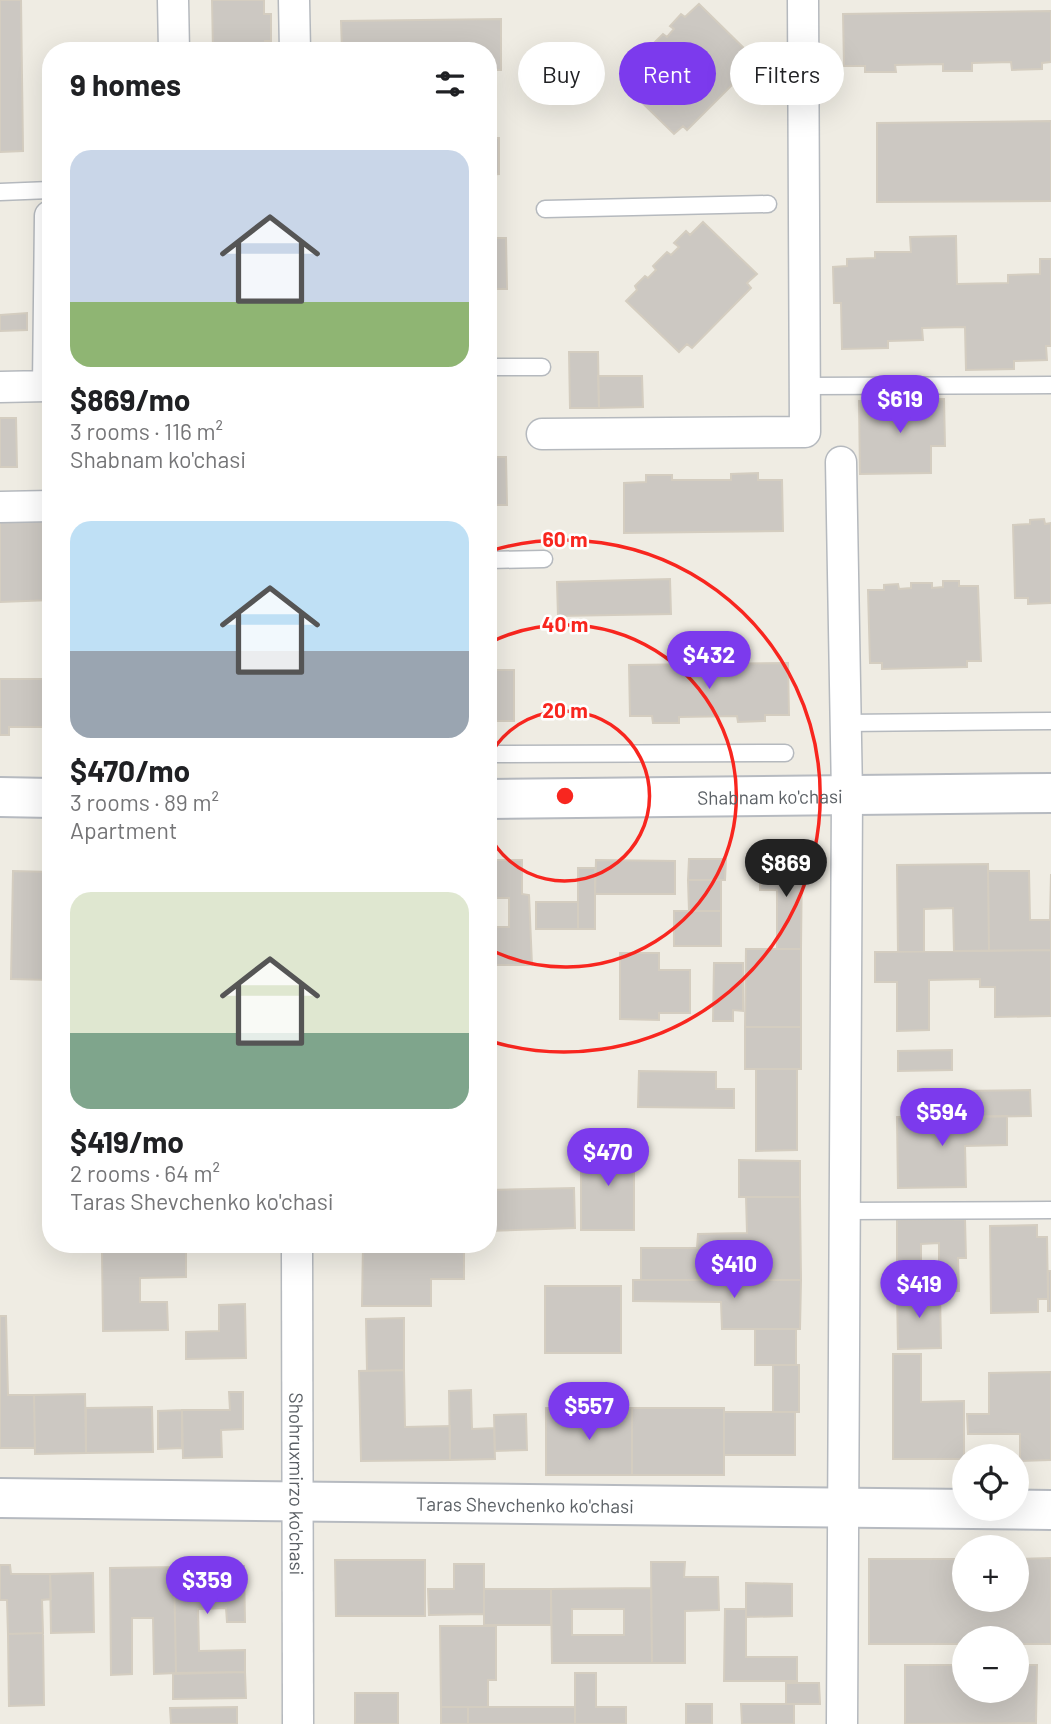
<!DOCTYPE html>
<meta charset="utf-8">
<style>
body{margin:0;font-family:Barlow,sans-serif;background:#f2f2f2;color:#202124;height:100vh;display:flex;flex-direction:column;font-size:26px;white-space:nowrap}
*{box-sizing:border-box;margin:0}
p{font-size:23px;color:#757577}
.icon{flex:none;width:38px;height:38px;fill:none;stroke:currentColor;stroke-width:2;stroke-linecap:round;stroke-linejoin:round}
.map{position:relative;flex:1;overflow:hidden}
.panel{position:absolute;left:42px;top:42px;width:455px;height:1211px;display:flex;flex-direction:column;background:#fff;border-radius:28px;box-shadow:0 7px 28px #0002}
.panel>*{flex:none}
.hud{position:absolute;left:518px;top:42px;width:427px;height:63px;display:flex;gap:14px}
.fabs{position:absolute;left:952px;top:1444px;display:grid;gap:14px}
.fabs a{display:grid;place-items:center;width:77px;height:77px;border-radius:50%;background:#fff;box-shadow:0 7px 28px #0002;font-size:35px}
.price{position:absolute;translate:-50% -60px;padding:0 16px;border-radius:24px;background:#7c3aed;color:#fff;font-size:23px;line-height:46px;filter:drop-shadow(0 2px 4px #0008)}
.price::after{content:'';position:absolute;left:50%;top:42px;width:21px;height:16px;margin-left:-10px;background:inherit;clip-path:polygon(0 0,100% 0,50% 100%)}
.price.on{background:#222;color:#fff}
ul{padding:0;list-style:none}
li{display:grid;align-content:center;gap:14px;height:371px;padding:0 28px}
li span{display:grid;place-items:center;height:217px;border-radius:21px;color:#555}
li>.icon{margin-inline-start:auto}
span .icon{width:126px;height:126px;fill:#fffc;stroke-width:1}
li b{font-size:30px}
h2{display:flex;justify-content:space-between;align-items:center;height:84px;padding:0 28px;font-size:30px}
.pill{padding:0 24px;border-radius:32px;background:#fff;box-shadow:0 7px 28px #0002;font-size:24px;line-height:63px}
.pill.on{background:#7c3aed;color:#fff}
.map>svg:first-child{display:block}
.building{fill:#ccc8c2;stroke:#d4cdc0;stroke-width:2;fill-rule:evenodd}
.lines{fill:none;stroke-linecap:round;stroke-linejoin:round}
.lane-casing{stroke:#b5b9be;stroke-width:19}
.street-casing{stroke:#b5b9be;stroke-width:33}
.secondary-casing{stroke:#b6bac0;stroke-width:42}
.lane{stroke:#fff;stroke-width:16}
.street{stroke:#fff;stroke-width:30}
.secondary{stroke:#fff;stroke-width:38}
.ring{fill:none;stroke:#f8261f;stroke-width:3.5}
.labels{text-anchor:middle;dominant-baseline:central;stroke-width:5;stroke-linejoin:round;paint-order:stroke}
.street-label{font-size:19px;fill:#5b6065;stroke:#fff}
.centre{fill:#f8261f;stroke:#fff;stroke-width:3.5}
.ring-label{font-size:21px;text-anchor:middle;font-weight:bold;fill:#f8261f;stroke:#fff;stroke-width:5;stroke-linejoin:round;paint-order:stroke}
</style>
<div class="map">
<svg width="1051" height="1724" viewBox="0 0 1051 1724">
<rect width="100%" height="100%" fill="#efece3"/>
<path class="building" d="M0,0H21L23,151L0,152Z
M212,0H264V14H271V41H265V51H213Z
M699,4L752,56L743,66L747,70L687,130L683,126L674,134L622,83L633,72L630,68L640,58L643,61L652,52L648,49L663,34L667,37L674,29L670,26L681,14L685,17Z
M1051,11V62L1042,63V69L1012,70L1011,62L972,63V71H943V64L895,65L896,72H865V66H844L843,14Z
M501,19V70H488V51H342L341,21Z
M1051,121V201L877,202V123Z
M488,138H499V174L488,175Z
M703,222L757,274L747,283L751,288L692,348L687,344L679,352L626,301L637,290L635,286L645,276L648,278L656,270L653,266L667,252L671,255L679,247L674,243L686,231L690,235Z
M956,236L957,284L1008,283V275L1040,274V259H1051V346H1046L1047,360L1014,361V369L966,370L965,327L922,328L923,340L888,341V348L842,349L841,303H834L833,267L847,266V259L875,258V252H911L910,237Z
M488,238H506L507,289H488Z
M27,313V330L0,331V315Z
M569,352H598L599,408H570Z
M598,376H642L643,407L599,408Z
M944,399L945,446H931V473L860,474L859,401Z
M0,418H16L17,467H0Z
M488,457H506L507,505H488Z
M758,473V480H782L783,531L624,533V483L646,482V475H672V480H731V474Z
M51,516V600L0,602V517Z
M1044,519L1045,524L1051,523V603L1028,604V598H1015L1013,525L1030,524V520Z
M670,579L671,614L558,616L557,582Z
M943,581H959V586H978L981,661H967V667L882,669V663H870L868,590H884V585L898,584L899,589L911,588V583H932V588L943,587Z
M788,663L789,715H765V721L738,722L737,716L679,717V723H653L652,716H630L629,665Z
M488,670H514V721H490V728H488Z
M0,679H51V727H9V735H0Z
M777,856H802L801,949H777V890H760V866L777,867Z
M689,859H726L725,880H688Z
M488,860H522V894L529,895L532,965H495V927H509V898H488Z
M596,860L675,861V894H595Z
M988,864L989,951H954L953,908L924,909V952H898L897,865Z
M578,868H595V929H578Z
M13,871L51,872V980L11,979Z
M988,871H1029L1030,920H1050L1051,874V950L989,951Z
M688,880H721V911H689Z
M536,902H578V929H536Z
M674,911H721V946H674Z
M746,949H801V1027H745Z
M1051,950V1016L995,1017V987H980V979L929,980V1030L897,1031V982H875V952Z
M620,953H659V970H690V1013H659V1020L620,1019Z
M714,963H743V1011L733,1010V1021H713Z
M745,1027H801V1069H745Z
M952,1050V1070L898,1071V1051Z
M756,1069H797V1150L756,1151Z
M639,1071L716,1072V1089H734V1108L638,1107Z
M1030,1090L1031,1116L960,1117L959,1091Z
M1007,1116V1145L965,1146L966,1187L898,1188L897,1117Z
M581,1146H634V1230H581Z
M739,1160L800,1161V1197H739Z
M574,1188L575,1228L488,1231V1190Z
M746,1197H800L801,1280H641V1248H697L698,1234L747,1233Z
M965,1219L966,1258H958L959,1291L897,1292V1220ZM939,1243V1263H921V1244Z
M1037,1225V1237H1047L1048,1299H1038V1312L991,1313L990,1226Z
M132,1244H251V1249L132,1251Z
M363,1244H408V1248H432V1251H464V1279H431V1306H362Z
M186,1250V1277L140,1278V1302H167L168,1330L103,1331L102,1252Z
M1048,1271H1051V1311H1048Z
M633,1280H801L800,1329H722L721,1302L633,1301Z
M545,1286H621V1353H545Z
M897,1292H940L941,1348L898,1349Z
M245,1304L246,1358L186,1359V1332L219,1331V1305Z
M0,1316H6L8,1395H34L35,1448H0Z
M404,1318V1370L367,1371L366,1319Z
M755,1329H796V1365H755Z
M893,1354H921V1402L964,1401V1459H893Z
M773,1365H799V1412H773Z
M404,1370L405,1427L450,1426V1460L361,1461L359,1371Z
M1051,1372V1460L1020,1461V1434H968L967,1414H989V1373Z
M471,1390L472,1429L494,1428L495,1459L450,1460L449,1391Z
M229,1392H243V1429L221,1430L222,1457L183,1458L182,1410H230Z
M85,1394L86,1453L35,1454L34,1395Z
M152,1407L153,1452L86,1453V1408Z
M546,1408H632V1475H546Z
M632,1408H724V1475H632Z
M182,1410V1448L158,1449V1411Z
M724,1412H795V1455H724Z
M526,1414L527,1450L495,1451L494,1415Z
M1051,1558V1644H1017V1638H964V1644H869V1559H964V1600H1017V1559Z
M335,1560H425V1616H336Z
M651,1562H685L684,1577H718L719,1610L685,1611V1663H652Z
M454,1564H484V1614L429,1615L428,1589H454Z
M0,1565H10L11,1574H50L51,1599L42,1600L43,1633L8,1634L7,1600H0Z
M244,1566L245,1622H227L226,1608L198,1609L199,1651L245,1650V1672L176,1673L174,1567Z
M174,1567L176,1673L154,1674L153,1618H132V1674L111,1675L110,1568Z
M93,1573L94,1632L51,1633L50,1574Z
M746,1583L792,1584V1616L746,1617Z
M651,1588L652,1663H552L551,1589ZM572,1609H624V1635H572Z
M484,1589H551V1625H484Z
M725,1609H746V1657H797V1681H724Z
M440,1626H496V1680H488V1707H441Z
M43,1633L44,1705L9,1706L8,1634Z
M905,1665H964V1690H1017V1665H1037L1036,1723L905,1724Z
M245,1672L246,1698L173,1699V1674Z
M575,1673H596V1707H626V1724H575Z
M786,1683H819L820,1704H786Z
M355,1693H398V1724H355Z
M686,1704H712V1724H686Z
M741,1704H794V1724H742Z
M237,1707V1724H171L170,1708Z
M441,1707H468V1724H441Z
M468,1707H575V1724H468Z"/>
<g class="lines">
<defs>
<path id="lane" d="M0,192L50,190
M545,209L768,204
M488,367H542
M805,386L1051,385
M488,560L544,559
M845,723L1051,721
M488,754L785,753
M844,1211L1051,1210"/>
<g id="street">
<path d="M173,0L174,51"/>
<path d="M294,0L295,51"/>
<path d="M0,387L48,386L50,216"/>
<path d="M542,434L805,432L803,0"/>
<path d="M841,462L847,795L842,1724"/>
<path d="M0,507L51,506"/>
<path id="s1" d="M297,1244L298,1724"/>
</g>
<g id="secondary">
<path d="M0,797L51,798"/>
<path id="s2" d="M488,799L1051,793"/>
<path id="s3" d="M0,1498L1051,1510"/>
</g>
</defs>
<use href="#lane" class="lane-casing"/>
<use href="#street" class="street-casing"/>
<use href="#secondary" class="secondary-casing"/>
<use href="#lane" class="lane"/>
<use href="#street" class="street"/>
<use href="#secondary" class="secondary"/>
</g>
<g class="ring">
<path d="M488 759A85 85 0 1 1 488 833"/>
<path d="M489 643A171 171 0 1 1 489 949"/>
<path d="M490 551A256 256 0 1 1 490 1041"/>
</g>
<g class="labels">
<g class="street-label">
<text stroke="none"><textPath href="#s2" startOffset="282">Shabnam ko'chasi</textPath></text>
<text stroke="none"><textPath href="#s1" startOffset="240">Shohruxmirzo ko'chasi</textPath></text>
<text stroke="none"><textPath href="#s3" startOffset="525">Taras Shevchenko ko'chasi</textPath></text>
</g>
</g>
<circle cx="565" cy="796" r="10" class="centre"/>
<g class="ring-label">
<text x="565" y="547">60 m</text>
<text x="565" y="632">40 m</text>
<text x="565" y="718">20 m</text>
</g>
</svg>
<div class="fabs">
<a><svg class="icon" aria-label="locate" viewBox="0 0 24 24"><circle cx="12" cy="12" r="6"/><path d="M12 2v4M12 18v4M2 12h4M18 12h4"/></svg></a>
<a>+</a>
<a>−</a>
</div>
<b class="price" style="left:900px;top:435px">$619</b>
<b class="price" style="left:709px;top:691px">$432</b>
<b class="price on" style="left:786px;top:899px">$869</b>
<b class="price" style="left:942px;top:1148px">$594</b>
<b class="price" style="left:608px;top:1188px">$470</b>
<b class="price" style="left:734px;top:1300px">$410</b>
<b class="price" style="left:919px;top:1320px">$419</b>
<b class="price" style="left:589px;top:1442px">$557</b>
<b class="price" style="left:207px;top:1616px">$359</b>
<div class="hud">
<a class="pill">Buy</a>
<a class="pill on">Rent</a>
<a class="pill">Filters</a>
</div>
<section class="panel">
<h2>9 homes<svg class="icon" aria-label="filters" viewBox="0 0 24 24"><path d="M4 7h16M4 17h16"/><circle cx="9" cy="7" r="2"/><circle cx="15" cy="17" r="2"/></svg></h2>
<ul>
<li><span style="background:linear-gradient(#c9d6e8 70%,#8fb573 0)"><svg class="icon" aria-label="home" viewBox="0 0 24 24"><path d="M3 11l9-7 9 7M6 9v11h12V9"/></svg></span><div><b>$869/mo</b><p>3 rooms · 116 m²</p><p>Shabnam ko'chasi</p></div></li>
<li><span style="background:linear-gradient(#bfe0f5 60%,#9aa5b1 0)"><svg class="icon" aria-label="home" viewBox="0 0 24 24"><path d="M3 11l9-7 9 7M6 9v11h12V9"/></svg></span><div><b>$470/mo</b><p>3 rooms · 89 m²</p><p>Apartment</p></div></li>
<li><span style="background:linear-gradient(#dfe7d0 65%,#7fa58c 0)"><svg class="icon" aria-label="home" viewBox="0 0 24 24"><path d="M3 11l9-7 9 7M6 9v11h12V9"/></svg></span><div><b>$419/mo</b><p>2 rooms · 64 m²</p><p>Taras Shevchenko ko'chasi</p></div></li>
</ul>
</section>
</div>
